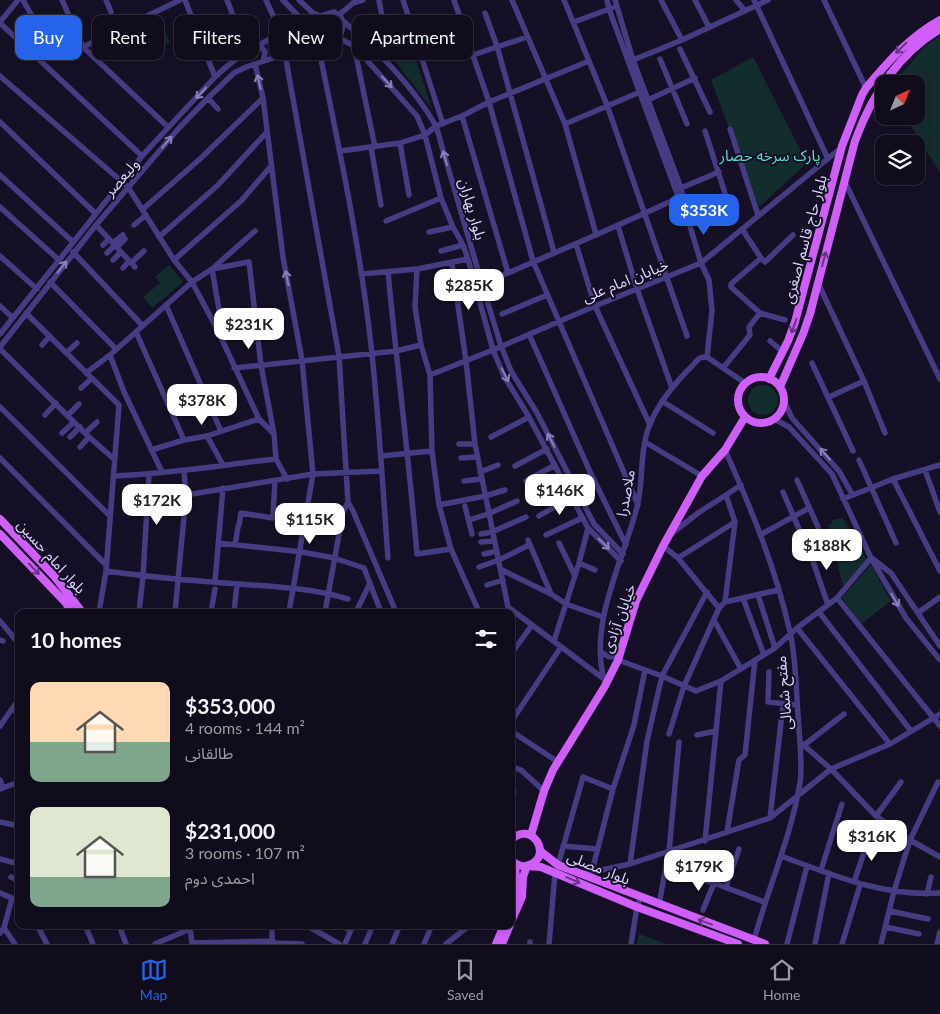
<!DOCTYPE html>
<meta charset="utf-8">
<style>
body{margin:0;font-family:Lato,"Noto Sans Arabic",sans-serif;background:#191525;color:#f1f3f6;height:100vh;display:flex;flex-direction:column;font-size:19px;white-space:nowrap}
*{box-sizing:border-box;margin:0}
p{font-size:16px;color:#9c9ba3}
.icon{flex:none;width:28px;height:28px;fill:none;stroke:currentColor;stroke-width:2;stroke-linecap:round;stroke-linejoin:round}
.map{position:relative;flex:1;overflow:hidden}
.side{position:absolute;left:15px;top:609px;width:500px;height:320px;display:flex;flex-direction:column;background:#100c1c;border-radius:10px;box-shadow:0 2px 8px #0003,0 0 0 1px #302c3b}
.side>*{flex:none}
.guide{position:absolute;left:15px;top:15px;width:500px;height:45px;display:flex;gap:10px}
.needle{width:32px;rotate:43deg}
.tools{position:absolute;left:875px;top:75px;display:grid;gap:10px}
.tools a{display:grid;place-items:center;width:50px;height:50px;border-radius:10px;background:#100c1c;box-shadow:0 2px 8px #0003,0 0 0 1px #302c3b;font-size:25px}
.price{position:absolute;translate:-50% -42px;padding:0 11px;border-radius:10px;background:#fff;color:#222;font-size:16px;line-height:32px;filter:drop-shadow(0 1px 2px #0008)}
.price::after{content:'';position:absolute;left:50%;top:30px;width:15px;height:11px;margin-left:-8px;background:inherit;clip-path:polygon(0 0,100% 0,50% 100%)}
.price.active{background:#2563eb;color:#fff}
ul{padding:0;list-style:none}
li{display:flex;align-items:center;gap:15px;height:125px;padding:0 15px}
li span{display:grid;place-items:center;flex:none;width:140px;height:100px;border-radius:10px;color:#555}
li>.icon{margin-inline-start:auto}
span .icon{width:60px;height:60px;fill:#fffc;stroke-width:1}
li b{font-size:21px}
h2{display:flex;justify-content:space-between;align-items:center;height:60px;padding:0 15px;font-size:21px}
.chip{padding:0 18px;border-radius:10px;background:#100c1c;box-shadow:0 2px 8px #0003,0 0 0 1px #302c3b;font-size:18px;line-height:45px}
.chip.active{background:#2563eb;color:#fff}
.dock{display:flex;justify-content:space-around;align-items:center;height:70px;border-top:1px solid #302c3b;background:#100c1c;font-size:14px;color:#9c9ba3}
.dock a{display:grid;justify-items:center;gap:2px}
.dock .active{color:#2563eb}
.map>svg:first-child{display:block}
.green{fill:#132d2f}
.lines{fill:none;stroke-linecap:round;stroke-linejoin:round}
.minor{stroke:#463c83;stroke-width:5.5}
.major{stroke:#d05ffa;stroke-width:8}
.oneway{stroke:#693485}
.oneway2{stroke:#8a81ba}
.labels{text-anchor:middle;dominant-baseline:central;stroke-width:4;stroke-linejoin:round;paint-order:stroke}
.park-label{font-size:15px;fill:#62dcca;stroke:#151025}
.street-label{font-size:15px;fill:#ded5fe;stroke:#151025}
</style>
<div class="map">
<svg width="940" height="944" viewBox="0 0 940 944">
<rect width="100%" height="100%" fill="#151025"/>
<path class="green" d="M158,17L170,42L137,58L127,32Z
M333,19L338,22L340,28L336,34L289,47L284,40L287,35Z
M940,36V173L905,116H916V84H893L925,46Z
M411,44L432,109L388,52Z
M753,57L807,163L759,207L711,80Z
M169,265L183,282L152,308L143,297L160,283L155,277Z
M748 400a15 15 0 1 1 30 0a15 15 0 1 1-30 0Z
M843,518L867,560L843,586L828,525L832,523V520Z
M870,565L873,568L891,601L861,624L842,598Z
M639,934L666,944H637Z"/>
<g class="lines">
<path class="minor" d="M23,0L38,27
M62,0L83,47L168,127
M106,0L111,12
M185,0L215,77
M227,0L247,51
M283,0L305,23
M299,0L313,13L321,16
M379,0L388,49
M403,0L443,124
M454,0L489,102L533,261L638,505
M512,0L565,124L596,234
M564,0L607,105L687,336
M607,0L609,9L682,207
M615,0L633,60L681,188L687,216L701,263L709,280L712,310L707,357
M661,0L682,40
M695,0L709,27
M736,0L745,11
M754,0L828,159
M824,0L866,88
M334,12C346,17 344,28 339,38L285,54C280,47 277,42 281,33L321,16Z
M485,13L497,46L554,252
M339,15L353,3L363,0
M343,21C376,48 415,89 436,126L482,284L501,346L511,371L537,413L594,524L623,554
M0,22L18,0
M574,22L612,8
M0,23L142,156
M339,38L354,46L417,116L425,135L441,198L453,227L463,245L468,259L493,350L504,376L529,417L588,528L621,561
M318,45C339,147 361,250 372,354C379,422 383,490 388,558
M257,46L262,48L265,52L263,61
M354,46L375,147
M83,47L180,0
M680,49L710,112
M420,54L439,47
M473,55L527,37
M660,59L687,124
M633,60L682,40L768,0
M255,64L263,98L283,257L302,360L313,474L289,612
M0,76L128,187L174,260L192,282L218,331L259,419L274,434L276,459L287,479
M208,98L218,109
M648,100L695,78
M462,116L508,273
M0,122L95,213
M565,124L640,92
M730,129L758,215
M705,131L731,212
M400,143L409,195
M371,147L381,205
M340,151L400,143L425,135L436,126L462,116L489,102L589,61
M0,175L73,242
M845,182L940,379
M681,188L719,172
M0,207L59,260
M143,209L201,158L263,98
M386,221L441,198
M96,225L135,267
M134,225L146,215
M618,226L637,289L672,388
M742,229L761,258L765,262L793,235
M429,232L453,227
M159,237L218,185L267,132
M113,243L123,235
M576,244L595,306L650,425
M103,245L109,239
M117,247L125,239
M441,251L463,245
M73,252L142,325
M107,253L115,245
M0,256L37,289
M761,258L731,284V287L760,313L785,320
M113,260L121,252
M174,260L242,200L271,166
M131,263L144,251
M452,264L466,361L475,444L508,607L604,679
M123,268L129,261
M417,269L415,307L421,345L430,375L432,451L439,505L451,549L479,612
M388,272C397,366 409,460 417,554L451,549
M361,274L417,269L468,259
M50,282L116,349
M818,283L864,381L885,433
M482,284C548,256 613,228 678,198
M456,294L476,289
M166,305L221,431
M0,306L12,317
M26,313L119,405L106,571L99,612
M502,314L547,295
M218,331L222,327L212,269L249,262L261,365L274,434
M136,332L184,440
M0,334L142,156L215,77C235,57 257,46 281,33L266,0
M529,334L591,474L626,545
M770,341L783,352
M42,345L50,336
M0,347L96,225L179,128L208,98L234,73L246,67L285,54L339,356L348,502L353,511L396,612
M0,349L89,437L114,459
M66,353L77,343
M110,355L124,392L162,472
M707,357L745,383
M812,363L853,451
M234,368L396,351L421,345
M723,368L750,335L749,327L760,313
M86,373L110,355L192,282L212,269L255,231
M430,375L493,350L595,306L701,263L842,147
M81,388L91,379
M829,397L864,381
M662,401L713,433
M784,401L792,418L839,471L852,494
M0,407L110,516
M45,415L56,403
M68,415L79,404
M774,419L789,427L832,474L871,558L906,618L940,660
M62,433L74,422
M85,433L97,422
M207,436L223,465
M70,437L80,427
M491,437L529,417
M645,442L702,476
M459,444H475
M80,447L89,437
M151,450L184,440L207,436L259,419
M725,450C751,508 776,569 790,632C796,658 796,688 798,715C799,736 803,763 800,783C791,837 768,888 754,940
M381,456L432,451
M0,458L105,564
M461,458L477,457
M859,460L896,543
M515,466L547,449
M925,470L940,512
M480,472L498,465
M114,476C168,474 222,465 276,459
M893,479L940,571
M797,480L818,527
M464,481L481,479
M526,481L555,465
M783,492L802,536
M186,495L313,474L381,471
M529,499L563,482
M843,499L893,479L940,465
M439,505L485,496L505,490
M465,506L472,534
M539,516L571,497
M469,520L488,514L517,501
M239,525L241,513L273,518L275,480
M481,534L492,532L526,517
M671,534L698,513L726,495
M546,535L582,518
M760,535L809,508
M528,540L551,594
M481,542L494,541
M218,543L302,552L334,558L364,568L381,612
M559,543L574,574
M807,544L828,605
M235,545L238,527
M663,546L678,558L719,608
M484,554L497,551
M678,558L735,522
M873,559L891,573L940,646
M579,563L595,570
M479,567L499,560L529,545
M502,570L551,594L566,604L603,617
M106,571C150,577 194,581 239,584C276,587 312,588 348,599
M215,582L223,488
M487,585L503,580
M758,595L775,648
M743,598L764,655
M837,598L940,726
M725,602L778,590
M139,612L143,576L149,475
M175,612L186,495L184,471
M211,612L215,589
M234,612L237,584
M325,612L343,512L348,502
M356,612L370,583
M819,612L911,731
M919,612L940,597
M714,620L741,669
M0,621L19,644
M797,628L890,744
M0,640L3,641
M554,641L579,563L588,528
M601,652L609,657L619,656
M511,654L532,625
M618,660L662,676L696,691L721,681L775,648L797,628L837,598L871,558
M769,672L768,702L797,705
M604,679C589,622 623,562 637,507C644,480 639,450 650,424C659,402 675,383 692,366C694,364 697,360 700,358C702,357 705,357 707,357
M14,707L19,720
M511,722L561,647
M0,726L19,699
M511,731L558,762
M669,734L684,686L719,608L725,602L735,522L726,495L741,485
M697,735L716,731
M800,742L831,769L876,816L910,840L940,857
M803,746L844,714
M511,767L521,770L544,791
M0,780L3,788
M0,789L19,782
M511,792H514
M876,816L901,782
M770,818L783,705
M0,822L19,826
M727,832L739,760L745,755L755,660
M705,841L721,681
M563,846L597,849
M669,852L679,742
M781,856C832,875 884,897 940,893
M0,859L19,864
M630,864L647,741L662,676L707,592
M558,865L583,777L613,789
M821,870L842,804
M592,871L613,789L634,725L645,670
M582,874L630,864L770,818L831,769L890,744L940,714
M684,874L714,883L764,902
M11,877L17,880L19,885
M854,882L870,835
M726,887L739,849
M0,893L12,898L19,899
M927,894L931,877
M659,905L667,860
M703,910L714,883
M890,911L928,919
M37,925L47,944
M85,925L93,944
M119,925L126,944
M190,925L192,944
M306,925L339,944
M338,925L351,930
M886,927L919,934
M4,928L15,944
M0,933L4,928L12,898
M192,943L273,941
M272,943L302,944
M272,943V925
M155,944L190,929
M345,944L353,925
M365,944L373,925
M392,944L400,925
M424,944L432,925
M446,944L470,925
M530,944V942
M549,944L555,873
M631,944L637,907L640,898
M787,944L807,866
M815,944L829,873
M842,944L860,885
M881,944L894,891L910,840L938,782
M937,944L940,932"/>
<path class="major" d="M738 400a23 23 0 1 1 46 0a23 23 0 1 1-46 0Z
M769,379L788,341L795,322L842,146L862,95L866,88C889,61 908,38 940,20
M780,387L803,334L810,314L855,141C871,97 898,54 940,29
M0,519L55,577L82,612
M0,534L66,603L71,612
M531,835L544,791L553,770L605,686L618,660L636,601L663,546L702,476L725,450L745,417
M511,840C531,819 554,856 529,865C522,868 517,865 511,860
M540,851L558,865L765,944
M511,907L517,893L515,864
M511,922L522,897L523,877L527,866L541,867L637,907L738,944
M496,944L504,925
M502,944L510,925"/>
</g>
<defs><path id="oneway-shaft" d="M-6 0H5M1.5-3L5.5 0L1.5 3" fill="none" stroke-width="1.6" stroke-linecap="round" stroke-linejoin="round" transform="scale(1.25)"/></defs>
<g class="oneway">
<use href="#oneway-shaft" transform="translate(901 48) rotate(135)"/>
<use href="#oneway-shaft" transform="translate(824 259) rotate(-75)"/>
<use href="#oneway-shaft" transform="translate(794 326) rotate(110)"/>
<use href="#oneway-shaft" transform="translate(34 569) rotate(47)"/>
<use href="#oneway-shaft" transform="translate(573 880) rotate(23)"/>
<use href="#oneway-shaft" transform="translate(705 922) rotate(-160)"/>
</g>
<g class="oneway2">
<use href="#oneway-shaft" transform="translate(259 82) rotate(-103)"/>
<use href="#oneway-shaft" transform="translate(387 82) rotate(48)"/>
<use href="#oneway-shaft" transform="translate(201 93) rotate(133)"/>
<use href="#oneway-shaft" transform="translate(167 142) rotate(-49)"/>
<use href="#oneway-shaft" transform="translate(445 158) rotate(-106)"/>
<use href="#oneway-shaft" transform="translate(62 267) rotate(-52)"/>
<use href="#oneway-shaft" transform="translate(287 278) rotate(-101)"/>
<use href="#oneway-shaft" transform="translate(505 375) rotate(63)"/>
<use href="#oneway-shaft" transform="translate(551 440) rotate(-117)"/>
<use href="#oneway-shaft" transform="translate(825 454) rotate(-131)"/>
<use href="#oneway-shaft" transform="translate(604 544) rotate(44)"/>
<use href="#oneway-shaft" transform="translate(895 600) rotate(60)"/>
</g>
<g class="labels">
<g class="park-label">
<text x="770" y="155">پارک سرخه حصار</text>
</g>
<g class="street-label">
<text transform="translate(121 177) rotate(-49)">ولیعصر</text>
<text transform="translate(473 209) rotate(74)">بلوار بهاران</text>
<text transform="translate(804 239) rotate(-75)">بلوار حاج قاسم اصغری</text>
<text transform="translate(625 280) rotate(-22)">خیابان امام علی</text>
<text transform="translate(625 493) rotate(-80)">ملاصدرا</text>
<text transform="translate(52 556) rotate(48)">بلوار امام حسین</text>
<text transform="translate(618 618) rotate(-70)">خیابان آزادی</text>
<text transform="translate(783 693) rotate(-95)">مفتح شمالی</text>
<text transform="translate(599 867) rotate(22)">بلوار مصلی</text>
</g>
</g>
</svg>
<div class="tools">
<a><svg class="needle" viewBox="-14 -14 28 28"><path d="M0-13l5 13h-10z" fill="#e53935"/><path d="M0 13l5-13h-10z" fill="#9c9ba3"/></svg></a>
<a><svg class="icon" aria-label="layers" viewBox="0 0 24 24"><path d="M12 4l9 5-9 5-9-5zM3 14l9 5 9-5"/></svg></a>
</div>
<b class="price active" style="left:704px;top:236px">$353K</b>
<b class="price" style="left:469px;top:311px">$285K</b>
<b class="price" style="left:249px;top:350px">$231K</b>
<b class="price" style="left:202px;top:426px">$378K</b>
<b class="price" style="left:560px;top:516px">$146K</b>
<b class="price" style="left:157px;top:526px">$172K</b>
<b class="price" style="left:310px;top:545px">$115K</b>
<b class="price" style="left:827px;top:571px">$188K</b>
<b class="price" style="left:872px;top:862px">$316K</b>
<b class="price" style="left:699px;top:892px">$179K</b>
<div class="guide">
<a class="chip active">Buy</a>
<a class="chip">Rent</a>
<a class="chip">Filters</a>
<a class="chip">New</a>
<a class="chip">Apartment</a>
</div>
<section class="side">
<h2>10 homes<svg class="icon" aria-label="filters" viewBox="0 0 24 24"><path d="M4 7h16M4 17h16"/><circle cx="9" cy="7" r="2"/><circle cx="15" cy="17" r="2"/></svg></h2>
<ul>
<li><span style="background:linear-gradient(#ffd9b3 60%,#7fa58c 0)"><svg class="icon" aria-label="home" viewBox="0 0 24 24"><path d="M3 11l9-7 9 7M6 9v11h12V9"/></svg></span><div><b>$353,000</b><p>4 rooms · 144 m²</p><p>طالقانی</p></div></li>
<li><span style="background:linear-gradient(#dfe7d0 70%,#7fa58c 0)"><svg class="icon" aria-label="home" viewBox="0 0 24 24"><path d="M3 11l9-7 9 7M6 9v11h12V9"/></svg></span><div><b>$231,000</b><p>3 rooms · 107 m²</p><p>احمدی دوم</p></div></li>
</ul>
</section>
</div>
<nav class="dock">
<a class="active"><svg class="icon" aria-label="map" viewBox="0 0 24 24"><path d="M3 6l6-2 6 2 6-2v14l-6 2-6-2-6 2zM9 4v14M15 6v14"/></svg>Map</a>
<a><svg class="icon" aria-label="saved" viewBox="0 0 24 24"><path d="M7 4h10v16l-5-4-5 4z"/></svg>Saved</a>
<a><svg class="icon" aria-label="home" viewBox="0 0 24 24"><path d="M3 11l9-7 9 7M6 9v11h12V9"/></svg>Home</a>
</nav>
